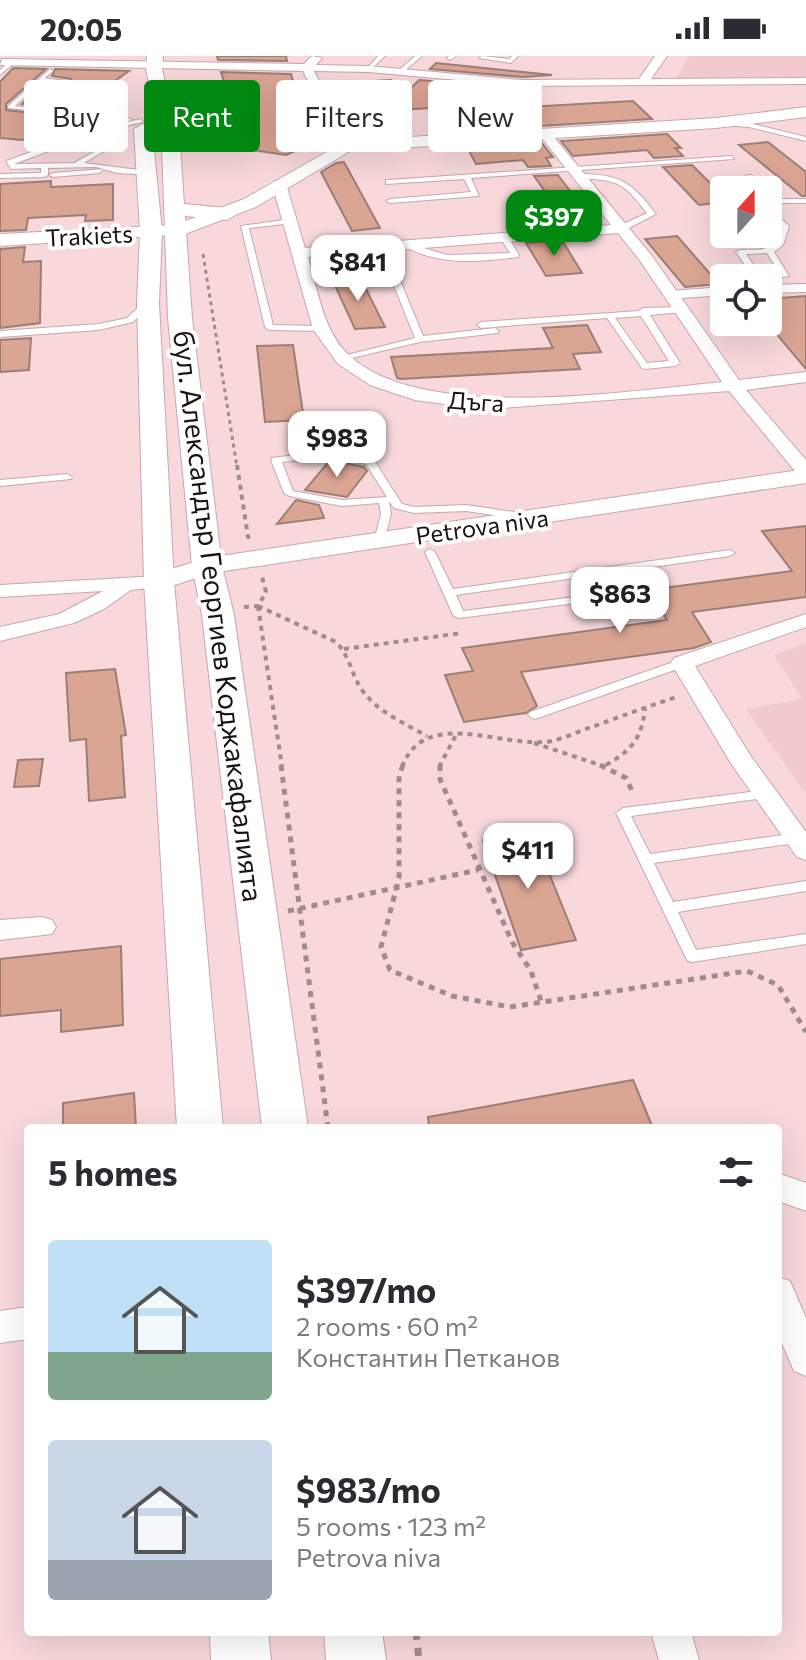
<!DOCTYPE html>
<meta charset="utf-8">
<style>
body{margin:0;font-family:Commissioner,sans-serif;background:#f7f7f7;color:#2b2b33;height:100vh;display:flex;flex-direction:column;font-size:30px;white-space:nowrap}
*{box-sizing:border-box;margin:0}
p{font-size:26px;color:#7c7c81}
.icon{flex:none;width:44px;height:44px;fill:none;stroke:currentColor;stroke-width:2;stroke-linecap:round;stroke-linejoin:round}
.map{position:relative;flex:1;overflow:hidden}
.panel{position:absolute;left:24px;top:1068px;width:758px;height:512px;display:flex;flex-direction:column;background:#fff;border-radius:8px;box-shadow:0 8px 32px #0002}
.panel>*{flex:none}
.top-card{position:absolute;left:24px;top:24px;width:758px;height:72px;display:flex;gap:16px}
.needle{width:52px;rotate:21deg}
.tools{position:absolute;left:710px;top:120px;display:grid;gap:16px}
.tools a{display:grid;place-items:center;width:72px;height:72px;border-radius:8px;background:#fff;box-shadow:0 8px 32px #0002;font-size:40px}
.price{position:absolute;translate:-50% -68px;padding:0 18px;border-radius:16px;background:#fff;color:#222;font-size:26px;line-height:52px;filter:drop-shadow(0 2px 4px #0008)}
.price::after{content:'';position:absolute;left:50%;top:48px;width:24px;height:18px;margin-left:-12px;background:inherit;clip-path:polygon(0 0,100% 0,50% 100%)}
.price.current{background:#018811;color:#fff}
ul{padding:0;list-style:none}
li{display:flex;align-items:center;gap:24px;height:200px;padding:0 24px}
li span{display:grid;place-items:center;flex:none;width:224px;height:160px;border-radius:8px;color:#555}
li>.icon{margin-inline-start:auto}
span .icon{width:96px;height:96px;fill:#fffc;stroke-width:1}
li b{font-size:34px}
h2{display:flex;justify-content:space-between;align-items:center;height:96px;padding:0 24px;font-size:34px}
.tag{padding:0 28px;border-radius:8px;background:#fff;box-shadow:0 8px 32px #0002;font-size:28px;line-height:72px}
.tag.current{background:#018811;color:#fff}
.status{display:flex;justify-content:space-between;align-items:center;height:56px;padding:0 40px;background:#fff;direction:ltr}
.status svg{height:22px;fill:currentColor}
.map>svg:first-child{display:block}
.built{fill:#f2cace}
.building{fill:#dba594;stroke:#9a7f77;stroke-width:2}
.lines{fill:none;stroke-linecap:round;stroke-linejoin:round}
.service-casing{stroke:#c6a8ab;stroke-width:2}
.pedestrian-casing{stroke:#c6a8ab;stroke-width:2}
.minor-casing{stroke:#c6a8ab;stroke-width:2}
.tertiary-casing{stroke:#c6a8ab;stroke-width:2}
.secondary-casing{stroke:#c6a8ab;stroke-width:2}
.path-far3{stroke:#a28b8d;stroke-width:3;stroke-dasharray:4 4;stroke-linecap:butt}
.path-far2{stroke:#a28b8d;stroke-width:4;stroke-dasharray:5 5;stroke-linecap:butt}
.path-far1{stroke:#a28b8d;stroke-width:5;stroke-dasharray:6 6;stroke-linecap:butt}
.path{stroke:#a28b8d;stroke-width:7;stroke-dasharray:8 8;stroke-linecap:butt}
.service{fill:#fff;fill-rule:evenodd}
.pedestrian{fill:#fff;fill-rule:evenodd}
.minor{fill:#fff;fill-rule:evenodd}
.tertiary{fill:#fff;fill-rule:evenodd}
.secondary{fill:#fff;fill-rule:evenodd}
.labels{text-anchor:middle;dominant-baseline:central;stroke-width:8;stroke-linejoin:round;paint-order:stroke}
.far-street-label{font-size:24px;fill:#1c1213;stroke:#fff}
.street-label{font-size:28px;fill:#1c1213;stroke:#fff}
</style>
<div class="status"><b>20:05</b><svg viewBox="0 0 49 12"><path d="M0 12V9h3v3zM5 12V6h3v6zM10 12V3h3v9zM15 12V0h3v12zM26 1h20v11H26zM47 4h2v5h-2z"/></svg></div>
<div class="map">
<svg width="806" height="1604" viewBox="0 0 806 1604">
<rect width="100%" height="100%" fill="#f8d8db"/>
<path class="built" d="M689,0H806V23L675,24Z
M806,587V738L746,653L802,643L774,599Z"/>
<path class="building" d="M217,0H286L287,5L218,4Z
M436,7L552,19L523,21L430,13Z
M13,12L46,13L6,48V54L84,63L22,84L0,82V26Z
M55,13L129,15L112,27L115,58L22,48L27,43L55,41L73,28L71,23L52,20Z
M221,16L291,18L303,57H300L307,90L286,99L183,84V73L238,71Z
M391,24L400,43L419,24L541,33L527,51L633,45L652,63L459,75L446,51L354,57L340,27Z
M667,78L681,92H675L683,100L654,102L647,94L573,100L561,85Z
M541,86L553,101L546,102L551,110L528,111L523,104L476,108L467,91Z
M768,86L806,116V140H802L739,89Z
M344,106L380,172L352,175L321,116L336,107Z
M692,109L724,141V146L699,149L663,111Z
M558,119L588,159L563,161L534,120Z
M51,125V131L113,128V164L85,165L86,159L28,162L26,174L0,175V128Z
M677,180L719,228L685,231L645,183Z
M562,184L582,217L546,220L526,187Z
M25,191L23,206L41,205L40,267L0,272V193Z
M360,221L385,271L355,273L332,223Z
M806,240V313L768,268V243Z
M587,269L601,296L573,298L580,313L400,323L397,322L391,301L553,292L543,272Z
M31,282L29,314L0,316V284Z
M293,289L304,364L265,366L257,290Z
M330,404L364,411L367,415L347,441L305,434Z
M296,444L319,449L324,462L277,468Z
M806,470V541L692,556L711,586L694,592L521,616L537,650L526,657L464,666L445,619L473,615L462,592L667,564L648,534L792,515L762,475Z
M115,613L126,679L121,680L125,741L89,745L86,683L70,685L66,617Z
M43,703L39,730L14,731L18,704Z
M532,775L576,884L521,894L483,784Z
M121,890L123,969L61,976V954L0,960V903Z
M633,1024L653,1072H429L428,1061Z
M134,1037L136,1072H63V1047Z"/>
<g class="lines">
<defs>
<path id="service" d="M378,0H385L370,14H366Z
M415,0H422L402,17H398V15Z
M449,0H456L450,4L447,2Z
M512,0H518L511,7L479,2L482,0L509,3Z
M10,5L15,6L0,19V14Z
M50,13L53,15L45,22L71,26L53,39L26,40L15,50L132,63L129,65L8,52V50ZM42,26L62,27L50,36H30Z
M141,63L143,66L102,75L14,108L74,107L112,86L114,89L84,107L147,115L150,119L117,117L96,111L48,112V119L44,121L0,122V118L41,117V112L11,113L6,105L98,72Z
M724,66L749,67L806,81V85L749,71L722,69Z
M171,88L189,87L192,89L169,91Z
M732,100L734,103L471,122L479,140L390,147L386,145L390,143L471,136L464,123L386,128V124H389Z
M103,113L100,117L53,121L49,119L53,117Z
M581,118C621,118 632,127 656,158L625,174H619V170L647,157C621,124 619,125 578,122Z
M748,119H751L765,134H757L744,121Z
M768,139L774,143H806V147H775L774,156L789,170L783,189L774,196L789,220L768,224V222H754L736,196L740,194C766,193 772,197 781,170L768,158ZM767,197L780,218L762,222L746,198Z
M290,163H293V167L249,172L273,269L321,270L325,273L324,275L269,274L265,271L241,170Z
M504,179H507L519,199L518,201C481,206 435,210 403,189L407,187L447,199L510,197L500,181Z
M382,188L386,190L423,280L495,272L499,275L498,277L420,286L339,305V301L415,282L378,190Z
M145,245L152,247L133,266L99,274L0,281V275L99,268L127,262Z
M681,251L685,254L684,256L650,259L680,307L675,310L645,313L642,312L607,262L481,272L477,269L481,266L639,255L643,252ZM641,260L669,305L647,307L615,262Z
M328,395L374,404L402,448L414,451L466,449L528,458L533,461L528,464L466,455L414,457L394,452L389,445L391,458L384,485L379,488L375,487L374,485L381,458L379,447L342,450L289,440L284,437L271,404L272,402ZM328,401L366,408L387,441L342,444L293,435L282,406Z
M67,418L72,421L71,423L0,430V424Z
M430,493L435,496L453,533L730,494L735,497L730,500L456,539L463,555L615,536L621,539L615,542L459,562L453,559L425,496Z
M682,603L686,604L688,607L686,610L538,662L534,663L528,659L530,656Z
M766,734L773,738L771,741L631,760L650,798L796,777L803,782L796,787L654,807L673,846L806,825V835L678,856L696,894L806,878V888L692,906L687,904L616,757L623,752Z"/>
<path id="pedestrian" d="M806,228V236L768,237V229Z
M724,231V239L670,243L664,239L670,235Z"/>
<path id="minor" d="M312,0L322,2L316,9L368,10L523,24L639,23L655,0H667L651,23L806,22V28L523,30L368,16L314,15L352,90L346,94L340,90L303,15L0,9L2,3L304,8Z
M545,74L549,75L652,200L739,324L806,316V326L746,334L806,404V422L799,420L729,335L502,352L458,350L415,344L370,329L338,308L313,273L272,128L274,125L286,128L305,192L611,169L541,81V75ZM618,177L641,206L722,326C628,335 425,367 351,301C323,277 318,234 308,201Z
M159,520L169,526L166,530L131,534L104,553L74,567L0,585V571L59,558L103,535L0,541V529Z
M806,558V571L695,610L750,699L806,776V804L797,801L732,709L671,607L674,602Z
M42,861L52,864L56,871L52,878L0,884V864Z
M778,1117L806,1127V1155L778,1145Z
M778,1221L790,1225L806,1262V1320L794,1315L778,1278Z
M28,1251V1283L0,1287V1255Z
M651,1576H691L699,1604H659Z"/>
<path id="tertiary" d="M806,51V61L716,72L350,95L256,151L185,178L0,190V178L175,169L244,143L346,85L716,62Z
M806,413V427L212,517L159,534L149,532L145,526L149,520L207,502Z"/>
<path id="secondary" d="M147,0H163L162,13L180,90L184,148L227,152L237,158L227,164L185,160L192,262L222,510L234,559L308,1072H262L202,559L192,510L168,262L162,90L146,13Z
M143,68L152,73L162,176L159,247L174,526L223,1072H177L144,526L137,247L140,176L134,73Z
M210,1576H268L271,1604H211Z
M324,1576H382L386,1604H326Z"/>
</defs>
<use href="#service" class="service-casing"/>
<use href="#pedestrian" class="pedestrian-casing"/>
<use href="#minor" class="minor-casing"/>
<use href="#tertiary" class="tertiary-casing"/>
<use href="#secondary" class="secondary-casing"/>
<path class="path-far3" d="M203,198L237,411"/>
<path class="path-far2" d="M237,409L248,481L252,480
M258,550L282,711
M258,550L336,586C349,599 351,616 360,631C375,655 404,667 427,680
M244,551L258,550L266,536L262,521
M344,593L462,577
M534,687L606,711
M606,709C632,694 642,682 645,652
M402,711C425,649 505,694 552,685C565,682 579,675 592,671C621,660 650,650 679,640
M439,711L457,677"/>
<path class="path-far1" d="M281,709L328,1072
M403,709L399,720V822L381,891L390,914L452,940L510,951L747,915L778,929L806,976
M440,709V723L512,886L531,915L542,948
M600,709L626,722L634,739
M288,855L478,814"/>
<path class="path" d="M416,1576L419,1604"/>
<use href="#service" class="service"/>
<use href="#pedestrian" class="pedestrian"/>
<use href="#minor" class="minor"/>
<use href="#tertiary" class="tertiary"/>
<use href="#secondary" class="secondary"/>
</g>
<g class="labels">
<g class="far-street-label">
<text transform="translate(89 179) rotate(-3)">Trakiets</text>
<text transform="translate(476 345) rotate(4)">Дъга</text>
<text transform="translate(482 470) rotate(-8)">Petrova niva</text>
</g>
<g class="street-label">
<text transform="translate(219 560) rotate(83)">бул. Александър Георгиев Коджакафалията</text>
</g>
</g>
</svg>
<div class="tools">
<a><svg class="needle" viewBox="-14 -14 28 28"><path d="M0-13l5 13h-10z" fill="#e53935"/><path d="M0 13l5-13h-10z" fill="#7c7c81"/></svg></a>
<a><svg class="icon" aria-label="locate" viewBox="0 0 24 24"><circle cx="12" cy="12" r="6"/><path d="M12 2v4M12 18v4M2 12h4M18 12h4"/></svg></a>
</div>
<b class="price current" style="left:554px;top:202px">$397</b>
<b class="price" style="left:358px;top:247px">$841</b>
<b class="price" style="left:337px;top:423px">$983</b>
<b class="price" style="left:620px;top:579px">$863</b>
<b class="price" style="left:528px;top:835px">$411</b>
<div class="top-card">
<a class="tag">Buy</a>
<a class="tag current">Rent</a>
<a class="tag">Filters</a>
<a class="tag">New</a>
</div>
<section class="panel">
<h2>5 homes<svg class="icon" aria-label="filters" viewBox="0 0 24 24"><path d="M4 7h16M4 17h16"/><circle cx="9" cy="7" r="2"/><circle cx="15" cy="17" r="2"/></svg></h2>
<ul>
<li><span style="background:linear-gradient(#bfe0f5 70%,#7fa58c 0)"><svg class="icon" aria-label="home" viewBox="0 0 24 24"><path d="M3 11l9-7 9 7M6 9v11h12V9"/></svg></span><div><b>$397/mo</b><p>2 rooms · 60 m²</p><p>Константин Петканов</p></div></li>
<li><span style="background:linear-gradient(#c9d6e8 75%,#9aa5b1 0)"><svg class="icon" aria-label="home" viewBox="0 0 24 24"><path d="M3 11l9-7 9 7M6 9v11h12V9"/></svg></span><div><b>$983/mo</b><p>5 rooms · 123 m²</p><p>Petrova niva</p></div></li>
</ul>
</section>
</div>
